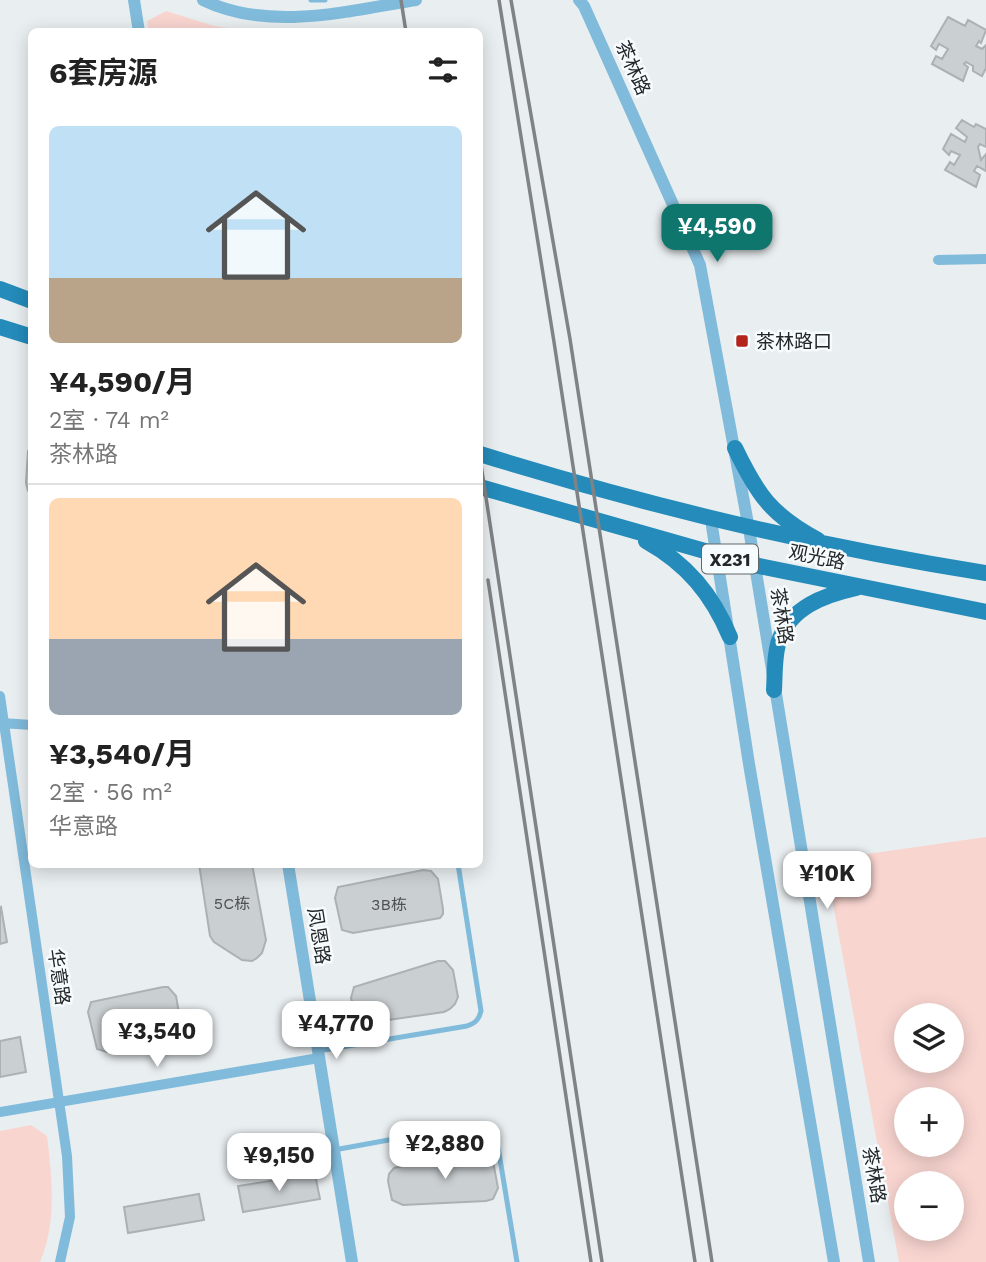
<!DOCTYPE html>
<html lang="zh">
<meta charset="utf-8">
<style>
body{margin:0;font-family:"Work Sans","Noto Sans SC",sans-serif;background:#f2f2f2;color:#222;height:100vh;display:flex;flex-direction:column;font-size:26px;white-space:nowrap}
*{box-sizing:border-box;margin:0}
p{font-size:23px;color:#767676}
.icon{flex:none;width:38px;height:38px;fill:none;stroke:currentColor;stroke-width:2;stroke-linecap:round;stroke-linejoin:round}
.map{position:relative;flex:1;overflow:hidden}
.sheet{position:absolute;left:28px;top:28px;width:455px;height:840px;display:flex;flex-direction:column;background:#fff;border-radius:10px;box-shadow:0 4px 18px #0003}
.sheet>*{flex:none}
.tools{position:absolute;left:894px;top:1003px;display:grid;gap:14px}
.tools a{display:grid;place-items:center;width:70px;height:70px;border-radius:50%;background:#fff;box-shadow:0 4px 18px #0003;font-size:35px}
.price{position:absolute;translate:-50% -60px;padding:0 16px;border-radius:14px;background:#fff;color:#222;font-size:23px;line-height:46px;filter:drop-shadow(0 2px 4px #0008)}
.price::after{content:'';position:absolute;left:50%;top:42px;width:21px;height:16px;margin-left:-10px;background:inherit;clip-path:polygon(0 0,100% 0,50% 100%)}
.price.on{background:#0f766e;color:#fff}
ul{padding:0;list-style:none}
li{display:grid;align-content:center;gap:14px;height:371px;padding:0 21px}
li+li{border-top:2px solid #e0e0e0}
li span{display:grid;place-items:center;height:217px;border-radius:10px;color:#555}
li>.icon{margin-inline-start:auto}
span .icon{width:126px;height:126px;fill:#fffc;stroke-width:1}
li b{font-size:30px}
h2{display:flex;justify-content:space-between;align-items:center;height:84px;padding:0 21px;font-size:30px}
.map>svg:first-child{display:block}
.green{fill:#f9d5d0;fill-rule:evenodd}
.building{fill:#cacfd2;stroke:#acb1b3;stroke-width:2}
.lines{fill:none;stroke-linecap:round;stroke-linejoin:round}
.service{stroke:#81bbdb;stroke-width:5}
.minor{stroke:#81bbdb;stroke-width:10}
.tertiary{stroke:#81bbdb;stroke-width:12}
.primary{stroke:#248bba;stroke-width:16}
.rail{stroke:#808385;stroke-width:3.5}
.poi-dot{fill:#b3241c;stroke:#f6fbfe;stroke-width:2.5}
.labels{text-anchor:middle;dominant-baseline:central;stroke-width:5;stroke-linejoin:round;paint-order:stroke}
.number-label{font-size:16px;fill:#4e5052}
.shield{fill:#f6fbfe;stroke:#636668;stroke-width:2}
.shield-label{font-size:18px;font-weight:bold;fill:#242627}
.street-label{font-size:19px;fill:#242627;stroke:#f6fbfe}
.poi-label{font-size:19px;fill:#242627;stroke:#f6fbfe;text-anchor:start}
</style>
<div class="map">
<svg width="986" height="1262" viewBox="0 0 986 1262">
<rect width="100%" height="100%" fill="#e9eef0"/>
<path class="green" d="M166,11L214,26L251,31H149L147,21Z
M986,837V1262H899L825,860ZM952,1015V1060H906V1015ZM906,1099H952V1144H906ZM906,1183H952V1228H906Z
M31,1125L47,1136C52,1177 57,1223 40,1262H0V1131Z"/>
<path class="building" d="M948,17L965,26L968,20L986,30L981,43L979,41L976,46L982,49L986,45V68L982,76L973,71V66L966,62L964,64L968,67L963,81L932,64L936,56L942,59L948,49L939,44L936,50L931,46Z
M962,120L974,127L976,124L986,129V147L980,144L978,147L981,160L986,154V171L977,166L974,171L980,175L976,187L945,170L950,162L954,165L960,155L951,151L949,155L943,149L951,134L965,142L967,137L956,128Z
M31,447L32,446V494L28,491L26,483L28,451Z
M199,864H252L266,940L262,953L257,958L252,961L242,960L214,942L210,936Z
M423,870L431,871L438,879L443,909V914L440,918L353,933L342,930L335,898L338,887Z
M1,907L7,942L0,944V908Z
M438,961H445L453,970L458,997L455,1004L450,1009L444,1012L367,1023L357,1021L351,998L354,987Z
M163,987H168L176,996L182,1030V1035L178,1039L107,1052L97,1049L88,1012L91,1002Z
M20,1037L26,1072L0,1077V1041Z
M476,1151L489,1154L493,1161L498,1188L493,1199L486,1201L403,1205L392,1200L388,1181L389,1174L394,1168Z
M315,1174L320,1199L243,1212L238,1186Z
M199,1194L204,1220L128,1233L124,1207Z"/>
<g class="lines">
<path class="service" d="M311,0H325
M318,1051L467,1026C476,1023 479,1019 481,1011L458,864
M334,1150L465,1126C483,1127 490,1131 498,1147L517,1262"/>
<path class="minor" d="M938,260L986,259
M0,696L67,1156L70,1217L60,1262
M1,723L32,725
M0,1112L319,1058"/>
<path class="tertiary" d="M134,0L139,32
M203,0C269,32 348,11 416,0
M579,0L584,6L700,265L749,529L869,1262
M711,520L749,764L834,1262
M288,864L352,1262"/>
<path class="primary" d="M0,289L32,301
M0,327L32,337
M735,448C757,494 771,515 818,540
M480,454C647,506 813,546 986,573
M480,487L754,565L986,612
M646,541C687,564 712,594 730,637
M774,690C775,674 774,655 779,641C790,607 825,595 856,588"/>
<path class="rail" d="M401,0L406,32
M499,0L554,342L695,1262
M511,0L570,339L712,1262
M480,458L602,1262
M488,580L591,1262"/>
</g>
<rect class="poi-dot" x="735" y="334" width="14" height="14" rx="3.5"/>
<g class="labels">
<g class="number-label">
<text x="232" y="903">5C栋</text>
<text x="389" y="904">3B栋</text>
</g>
<rect class="shield" x="702" y="544.5" width="56" height="29" rx="5"/>
<g class="shield-label">
<text x="730" y="559">X231</text>
</g>
<g class="street-label">
<text transform="translate(633 68) rotate(66)">茶林路</text>
<text transform="translate(817 557) rotate(12)">观光路</text>
<text transform="translate(782 616) rotate(81)">茶林路</text>
<text transform="translate(319 936) rotate(81)">凤恩路</text>
<text transform="translate(59 977) rotate(82)">华意路</text>
<text transform="translate(874 1175) rotate(80)">茶林路</text>
</g>
<g class="poi-label">
<text x="756" y="341">茶林路口</text>
</g>
</g>
</svg>
<div class="tools">
<a><svg class="icon" aria-label="layers" viewBox="0 0 24 24"><path d="M12 4l9 5-9 5-9-5zM3 14l9 5 9-5"/></svg></a>
<a>+</a>
<a>−</a>
</div>
<b class="price on" style="left:717px;top:264px">¥4,590</b>
<b class="price" style="left:827px;top:911px">¥10K</b>
<b class="price" style="left:336px;top:1061px">¥4,770</b>
<b class="price" style="left:157px;top:1069px">¥3,540</b>
<b class="price" style="left:445px;top:1181px">¥2,880</b>
<b class="price" style="left:279px;top:1193px">¥9,150</b>
<section class="sheet">
<h2>6套房源<svg class="icon" aria-label="filters" viewBox="0 0 24 24"><path d="M4 7h16M4 17h16"/><circle cx="9" cy="7" r="2"/><circle cx="15" cy="17" r="2"/></svg></h2>
<ul>
<li><span style="background:linear-gradient(#bfe0f5 70%,#b9a48a 0)"><svg class="icon" aria-label="home" viewBox="0 0 24 24"><path d="M3 11l9-7 9 7M6 9v11h12V9"/></svg></span><div><b>¥4,590/月</b><p>2室 · 74 m²</p><p>茶林路</p></div></li>
<li><span style="background:linear-gradient(#ffd9b3 65%,#9aa5b1 0)"><svg class="icon" aria-label="home" viewBox="0 0 24 24"><path d="M3 11l9-7 9 7M6 9v11h12V9"/></svg></span><div><b>¥3,540/月</b><p>2室 · 56 m²</p><p>华意路</p></div></li>
</ul>
</section>
</div>
